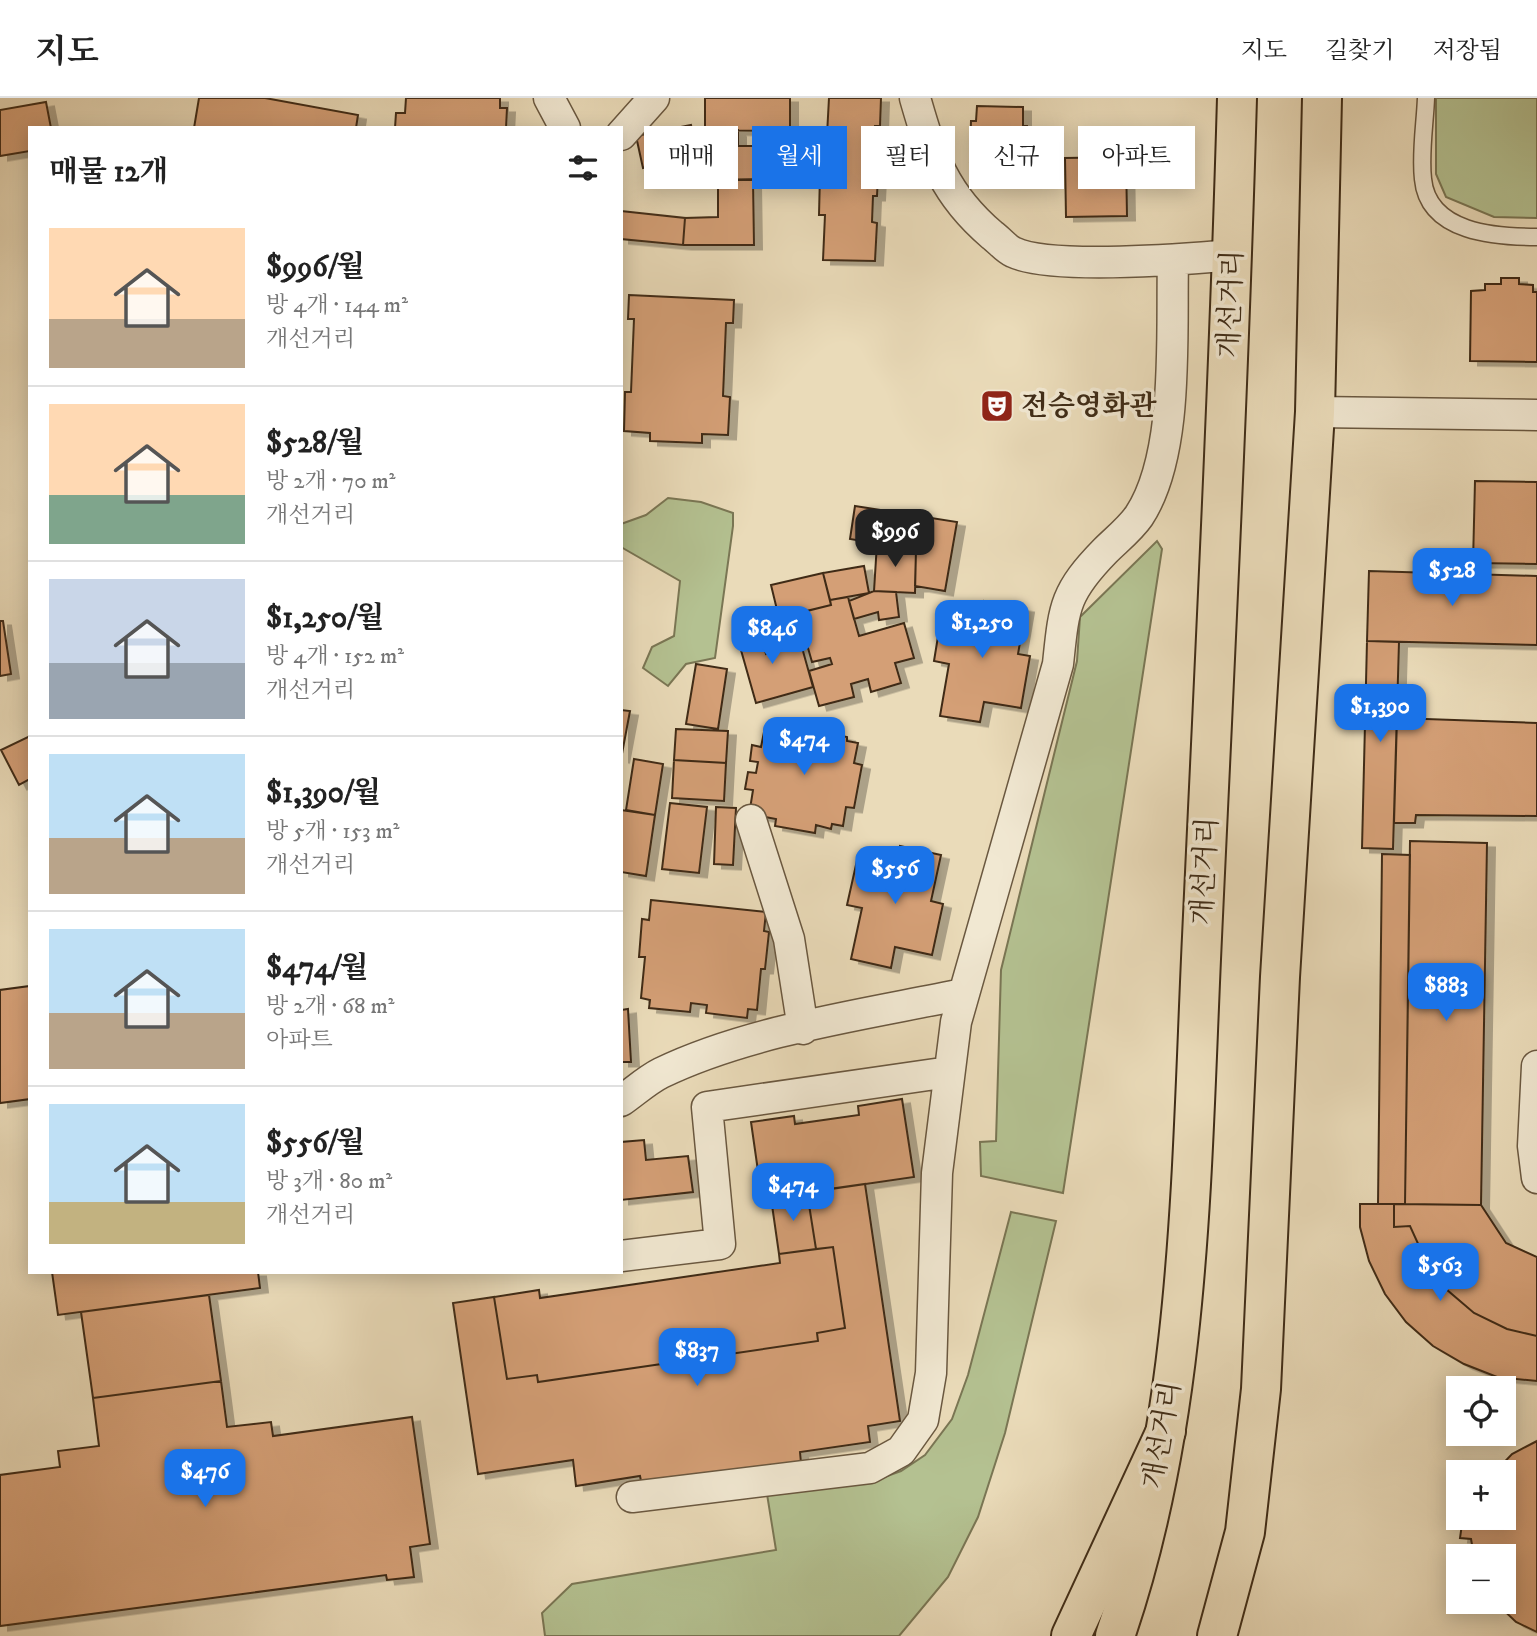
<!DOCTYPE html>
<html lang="ko">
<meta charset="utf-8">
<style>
body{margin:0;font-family:"IM FELL DW Pica","Noto Serif KR",serif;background:#f2f2f2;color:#222;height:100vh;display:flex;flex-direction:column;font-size:26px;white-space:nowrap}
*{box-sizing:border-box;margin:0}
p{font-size:23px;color:#767676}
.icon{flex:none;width:38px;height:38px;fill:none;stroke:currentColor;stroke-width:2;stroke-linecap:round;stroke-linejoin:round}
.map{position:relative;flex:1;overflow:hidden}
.panel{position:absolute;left:28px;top:28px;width:595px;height:1148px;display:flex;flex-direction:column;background:#fff;border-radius:0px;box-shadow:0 4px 18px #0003}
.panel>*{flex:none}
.top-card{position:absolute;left:644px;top:28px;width:665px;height:63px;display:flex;gap:14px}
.fabs{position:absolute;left:1446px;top:1278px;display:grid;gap:14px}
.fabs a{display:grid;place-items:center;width:70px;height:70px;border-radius:0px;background:#fff;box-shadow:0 4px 18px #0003;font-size:35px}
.price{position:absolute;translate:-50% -60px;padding:0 16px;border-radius:14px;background:#1a73e8;color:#fff;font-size:23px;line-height:46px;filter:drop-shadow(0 2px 4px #0008)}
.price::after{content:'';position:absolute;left:50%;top:42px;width:21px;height:16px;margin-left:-10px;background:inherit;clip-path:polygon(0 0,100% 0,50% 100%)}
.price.active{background:#222;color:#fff}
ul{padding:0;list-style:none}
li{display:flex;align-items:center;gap:21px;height:175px;padding:0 21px}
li+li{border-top:2px solid #e0e0e0}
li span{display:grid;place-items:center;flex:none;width:196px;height:140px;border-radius:0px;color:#555}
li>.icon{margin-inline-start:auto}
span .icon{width:84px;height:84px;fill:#fffc;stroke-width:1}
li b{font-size:30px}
h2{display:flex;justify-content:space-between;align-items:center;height:84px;padding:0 21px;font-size:30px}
.tag{padding:0 24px;border-radius:0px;background:#fff;box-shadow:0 4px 18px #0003;font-size:24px;line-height:63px}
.tag.active{background:#1a73e8;color:#fff}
header{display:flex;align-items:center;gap:42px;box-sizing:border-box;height:98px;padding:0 35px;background:#fff;border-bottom:2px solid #e0e0e0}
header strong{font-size:33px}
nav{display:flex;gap:38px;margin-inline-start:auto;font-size:24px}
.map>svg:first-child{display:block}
.green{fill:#b4c191;stroke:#7a7654;stroke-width:2}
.building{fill:#d49f76;stroke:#3f2c17;stroke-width:2;filter:url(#shadow)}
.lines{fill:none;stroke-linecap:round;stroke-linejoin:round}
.service-casing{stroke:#6a5840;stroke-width:19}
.minor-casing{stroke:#6a5840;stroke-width:33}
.primary-casing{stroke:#3f2c17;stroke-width:42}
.trunk-casing{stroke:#3f2c17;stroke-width:42}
.service{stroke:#f1e8d2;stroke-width:16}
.minor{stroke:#f1e8d2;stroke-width:30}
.primary{stroke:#eadbb9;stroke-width:38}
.trunk{stroke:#eadbb9;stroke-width:38}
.labels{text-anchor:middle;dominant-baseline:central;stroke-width:7;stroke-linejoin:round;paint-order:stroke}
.street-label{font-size:28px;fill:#3f2c17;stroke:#f1e8d2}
.poi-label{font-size:28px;font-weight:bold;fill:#3f2c17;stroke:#f1e8d2;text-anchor:start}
</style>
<header>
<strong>지도</strong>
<nav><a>지도</a><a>길찾기</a><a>저장됨</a></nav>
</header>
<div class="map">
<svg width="1537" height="1538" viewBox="0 0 1537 1538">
<defs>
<filter id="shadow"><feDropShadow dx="8" dy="4.5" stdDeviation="0" flood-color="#0004"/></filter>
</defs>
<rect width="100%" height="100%" fill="#eadbb9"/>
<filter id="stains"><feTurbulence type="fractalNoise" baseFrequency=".00286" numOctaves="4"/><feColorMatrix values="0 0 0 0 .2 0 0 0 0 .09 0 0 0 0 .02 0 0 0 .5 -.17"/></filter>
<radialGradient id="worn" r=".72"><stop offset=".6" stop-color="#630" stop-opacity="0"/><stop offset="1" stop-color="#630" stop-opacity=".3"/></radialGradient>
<path class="green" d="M1436,0H1537V120L1494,119L1446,99L1436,76Z
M668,400L701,404L733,415V428L715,560L686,566L668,588L643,570L652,549L674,538L680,483L621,449V426L646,417Z
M1157,443L1162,451L1063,1095L981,1078L980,1044L996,1043L1001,872L1077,563L1080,519Z
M1011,1114L1056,1123L1005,1335L978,1419L948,1479L899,1538H545L542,1515L572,1486L776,1452L767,1396L876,1382L901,1373L925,1357L952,1321L968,1277Z"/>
<path class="building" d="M199,0H265L358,17L356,30H194Z
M406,0H500V10H507L506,30H395L396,15H405Z
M705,0H790V33L705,32Z
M829,0H881L880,28H875L874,57H879L877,98H873L872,124L877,125L875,163L823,162L825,117H819L821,37H827Z
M46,4L51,30H30V53L0,58V12Z
M977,8L1023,9V28H1027L1026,63L1022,62L1021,81L975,80V64H970L971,23H976Z
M691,27L698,59L643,70L636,38Z
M705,32H738V48H767V81L706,82Z
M1126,59L1127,118L1066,119L1065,60Z
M718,82H753L754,147H683L685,120L718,119Z
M621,113L685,120L683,147L621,141Z
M1501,180H1519V186L1533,187V194H1537V264L1470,263L1471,193L1485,192V186H1501Z
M629,197L734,202L733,225H726L723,298L730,299L728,337L702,336V345L650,343V335L624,333L625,294H631L634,221H628Z
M1475,383L1537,384V466L1473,465Z
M855,408L957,424L945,493L915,488L916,452L850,441Z
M877,445L916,452L915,495L874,493Z
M864,468L869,495L830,502L823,475Z
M1369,473L1537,478V547L1367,543Z
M823,475L831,507L779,520L771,487Z
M874,493L896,494L899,519L879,522L878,514L854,521L849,503Z
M848,499L859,538L904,525L914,560L895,565L901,585L871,594L868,581L851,586L854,599L819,608L809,573L832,566L830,560L812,564L798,515L831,507L830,502Z
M984,503L1026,510L1018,556L1030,558L1021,610L984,604L980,624L940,618L949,566L934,563L942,514L981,520Z
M798,515L803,532L797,533L801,546L776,553L770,533L781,529L779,520Z
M0,523H3L11,576L0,578Z
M758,525L766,556L801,546L813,589L756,605L735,531Z
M1367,543L1399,544L1393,751L1362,750Z
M696,566L727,571L718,631L686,626Z
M621,612L630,613L621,661Z
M1397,620L1537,625V718L1416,717L1415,725H1394Z
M794,622L833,629L832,636L847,639V643L858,645L854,665L862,667L854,710L846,709L843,728L832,726L831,731L816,727L815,735L775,728L776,721L760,718L750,711L753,692L745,691L748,674L756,675L758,664L750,663L752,647L761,649L765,629L776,630L777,626L793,629Z
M676,631L728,633L726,665L674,662Z
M30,638V681L19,687L1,652Z
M634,661L663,666L655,717L626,712Z
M674,662L726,665L724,703L672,700Z
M670,705L707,709L699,775L662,771Z
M716,709L736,710L733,767L714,766Z
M621,712L655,717L646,778L621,774Z
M1410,743L1487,745L1481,1107L1405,1106Z
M900,748L941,757L931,803L943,806L932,857L895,849L891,870L851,861L862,810L847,807L858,758L896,766Z
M1382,756L1410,757L1405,1106H1378Z
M651,802L766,814L764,833L769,834L765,871H761L757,912L748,911L747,920L706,915L707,907L691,905L690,914L649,910L650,902L641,900L645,859H639L642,821L649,822Z
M30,888V1001L0,1005V892Z
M628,911L631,964H621V912Z
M902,1001L914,1079L762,1101L751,1024L794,1018L795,1026L859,1017L858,1008Z
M644,1042L646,1062L688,1058L693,1094L621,1102V1044Z
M865,1086L900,1323L868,1328L870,1344L800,1354L801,1365L642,1388L640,1378L576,1388L573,1362L478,1376L453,1205L494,1199L507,1281L537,1277L538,1284L818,1243L817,1235L845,1230L833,1149L816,1151L807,1094Z
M807,1094L816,1151L779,1156L771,1100Z
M1360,1106H1394V1129L1410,1128L1425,1161L1446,1191L1474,1215L1507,1231L1537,1238V1283L1497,1279L1464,1266L1433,1248L1406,1224L1385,1196L1369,1163L1360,1129Z
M1394,1106L1481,1107L1506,1145L1537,1159V1238L1507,1231L1474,1215L1446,1191L1425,1161L1410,1128L1394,1129Z
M833,1149L845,1230L817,1235L818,1243L538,1284L537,1277L507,1281L494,1199L539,1192L540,1200L780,1165L779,1156Z
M52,1174H258L260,1190L58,1217Z
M209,1197L221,1283L93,1300L81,1214Z
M221,1283L227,1329L271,1324L273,1338L412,1319L430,1446L410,1449L414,1479L387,1482L386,1477L0,1528V1377L60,1369L58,1353L99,1348L93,1300Z
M1537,1343V1534L1516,1524L1494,1503H1503V1458H1474L1471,1441L1460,1440L1463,1419H1503V1374H1495L1512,1356Z"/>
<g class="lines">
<defs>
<path id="service" d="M1426,0C1425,26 1420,55 1423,81C1428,135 1496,139 1537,139"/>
<path id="minor" d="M549,0L565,30
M915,0C932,59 944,96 992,137C999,142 1006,151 1013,154C1050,172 1188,161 1233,157
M621,37L654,0
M1315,314L1537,317
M751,722L789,841L803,931
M1537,968L1533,1048L1537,1080
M621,1003C634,994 647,982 661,975C750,932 867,916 963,896
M621,1158L720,1146L707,1009L949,974
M632,1399L870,1370L901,1353L923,1322L931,1275L937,1075L956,924L1058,566C1064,509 1064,495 1105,453C1116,442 1130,431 1139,418C1180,356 1171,235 1173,162"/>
<path id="primary" d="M1115,1538C1192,1315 1191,1072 1202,839C1215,559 1229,280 1237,0
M1217,1538L1245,1434L1261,1291L1280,879L1315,314L1322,0"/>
<path id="trunk" d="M1071,1538L1166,1333"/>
</defs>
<use href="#service" class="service-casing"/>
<use href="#minor" class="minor-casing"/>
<use href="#primary" class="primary-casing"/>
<use href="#trunk" class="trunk-casing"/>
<use href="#service" class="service"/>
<use href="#minor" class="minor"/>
<use href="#primary" class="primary"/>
<use href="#trunk" class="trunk"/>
</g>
<defs>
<symbol id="theatre-square" viewBox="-11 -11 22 22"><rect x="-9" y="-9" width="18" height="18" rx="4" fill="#8f2418" stroke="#f1e8d2"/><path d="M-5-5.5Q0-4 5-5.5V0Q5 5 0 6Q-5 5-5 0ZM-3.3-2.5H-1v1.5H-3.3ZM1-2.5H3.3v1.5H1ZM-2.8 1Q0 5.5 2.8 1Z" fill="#fff"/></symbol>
</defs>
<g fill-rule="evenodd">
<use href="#theatre-square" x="978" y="289" width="38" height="38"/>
</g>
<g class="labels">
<g class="street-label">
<text transform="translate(1231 206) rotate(-88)">개선거리</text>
<text transform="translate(1205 773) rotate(-87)">개선거리</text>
<text transform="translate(1162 1337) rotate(-80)">개선거리</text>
</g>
<g class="poi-label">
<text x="1021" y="308">전승영화관</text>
</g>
</g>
<rect width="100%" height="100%" filter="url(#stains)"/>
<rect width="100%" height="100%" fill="url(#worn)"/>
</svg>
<div class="fabs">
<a><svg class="icon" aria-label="locate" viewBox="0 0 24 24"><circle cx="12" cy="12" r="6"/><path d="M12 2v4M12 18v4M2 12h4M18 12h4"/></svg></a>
<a>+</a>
<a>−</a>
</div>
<b class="price active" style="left:895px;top:471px">$996</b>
<b class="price" style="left:1452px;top:510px">$528</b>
<b class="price" style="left:982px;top:562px">$1,250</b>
<b class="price" style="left:772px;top:568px">$846</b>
<b class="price" style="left:1380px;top:646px">$1,390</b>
<b class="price" style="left:804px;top:679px">$474</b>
<b class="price" style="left:895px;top:808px">$556</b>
<b class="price" style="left:1446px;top:925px">$883</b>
<b class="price" style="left:793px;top:1125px">$474</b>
<b class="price" style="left:1440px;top:1205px">$563</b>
<b class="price" style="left:697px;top:1290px">$837</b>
<b class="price" style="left:205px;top:1411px">$476</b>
<div class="top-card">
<a class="tag">매매</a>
<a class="tag active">월세</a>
<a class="tag">필터</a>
<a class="tag">신규</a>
<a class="tag">아파트</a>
</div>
<section class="panel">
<h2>매물 12개<svg class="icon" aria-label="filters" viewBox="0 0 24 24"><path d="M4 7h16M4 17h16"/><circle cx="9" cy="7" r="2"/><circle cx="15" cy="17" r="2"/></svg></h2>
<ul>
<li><span style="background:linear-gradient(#ffd9b3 65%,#b9a48a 0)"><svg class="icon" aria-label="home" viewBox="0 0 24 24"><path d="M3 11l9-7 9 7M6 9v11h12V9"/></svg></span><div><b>$996/월</b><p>방 4개 · 144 m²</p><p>개선거리</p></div></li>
<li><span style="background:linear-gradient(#ffd9b3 65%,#7fa58c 0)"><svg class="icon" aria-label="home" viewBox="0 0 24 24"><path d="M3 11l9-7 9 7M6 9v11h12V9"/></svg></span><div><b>$528/월</b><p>방 2개 · 70 m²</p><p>개선거리</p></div></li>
<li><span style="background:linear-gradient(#c9d6e8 60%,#9aa5b1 0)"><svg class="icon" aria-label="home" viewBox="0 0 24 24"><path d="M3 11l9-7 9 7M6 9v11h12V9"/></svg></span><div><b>$1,250/월</b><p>방 4개 · 152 m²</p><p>개선거리</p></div></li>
<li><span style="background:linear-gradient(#bfe0f5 60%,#b9a48a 0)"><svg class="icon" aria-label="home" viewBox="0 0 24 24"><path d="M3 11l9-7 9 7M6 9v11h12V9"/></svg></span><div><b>$1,390/월</b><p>방 5개 · 153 m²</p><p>개선거리</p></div></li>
<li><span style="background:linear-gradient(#bfe0f5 60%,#b9a48a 0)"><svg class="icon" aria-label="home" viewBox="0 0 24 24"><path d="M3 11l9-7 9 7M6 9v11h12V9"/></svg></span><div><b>$474/월</b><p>방 2개 · 68 m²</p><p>아파트</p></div></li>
<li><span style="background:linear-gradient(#bfe0f5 70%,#c2b280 0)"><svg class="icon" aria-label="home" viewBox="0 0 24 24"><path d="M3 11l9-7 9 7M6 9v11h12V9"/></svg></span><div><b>$556/월</b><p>방 3개 · 80 m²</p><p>개선거리</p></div></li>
</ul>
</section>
</div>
